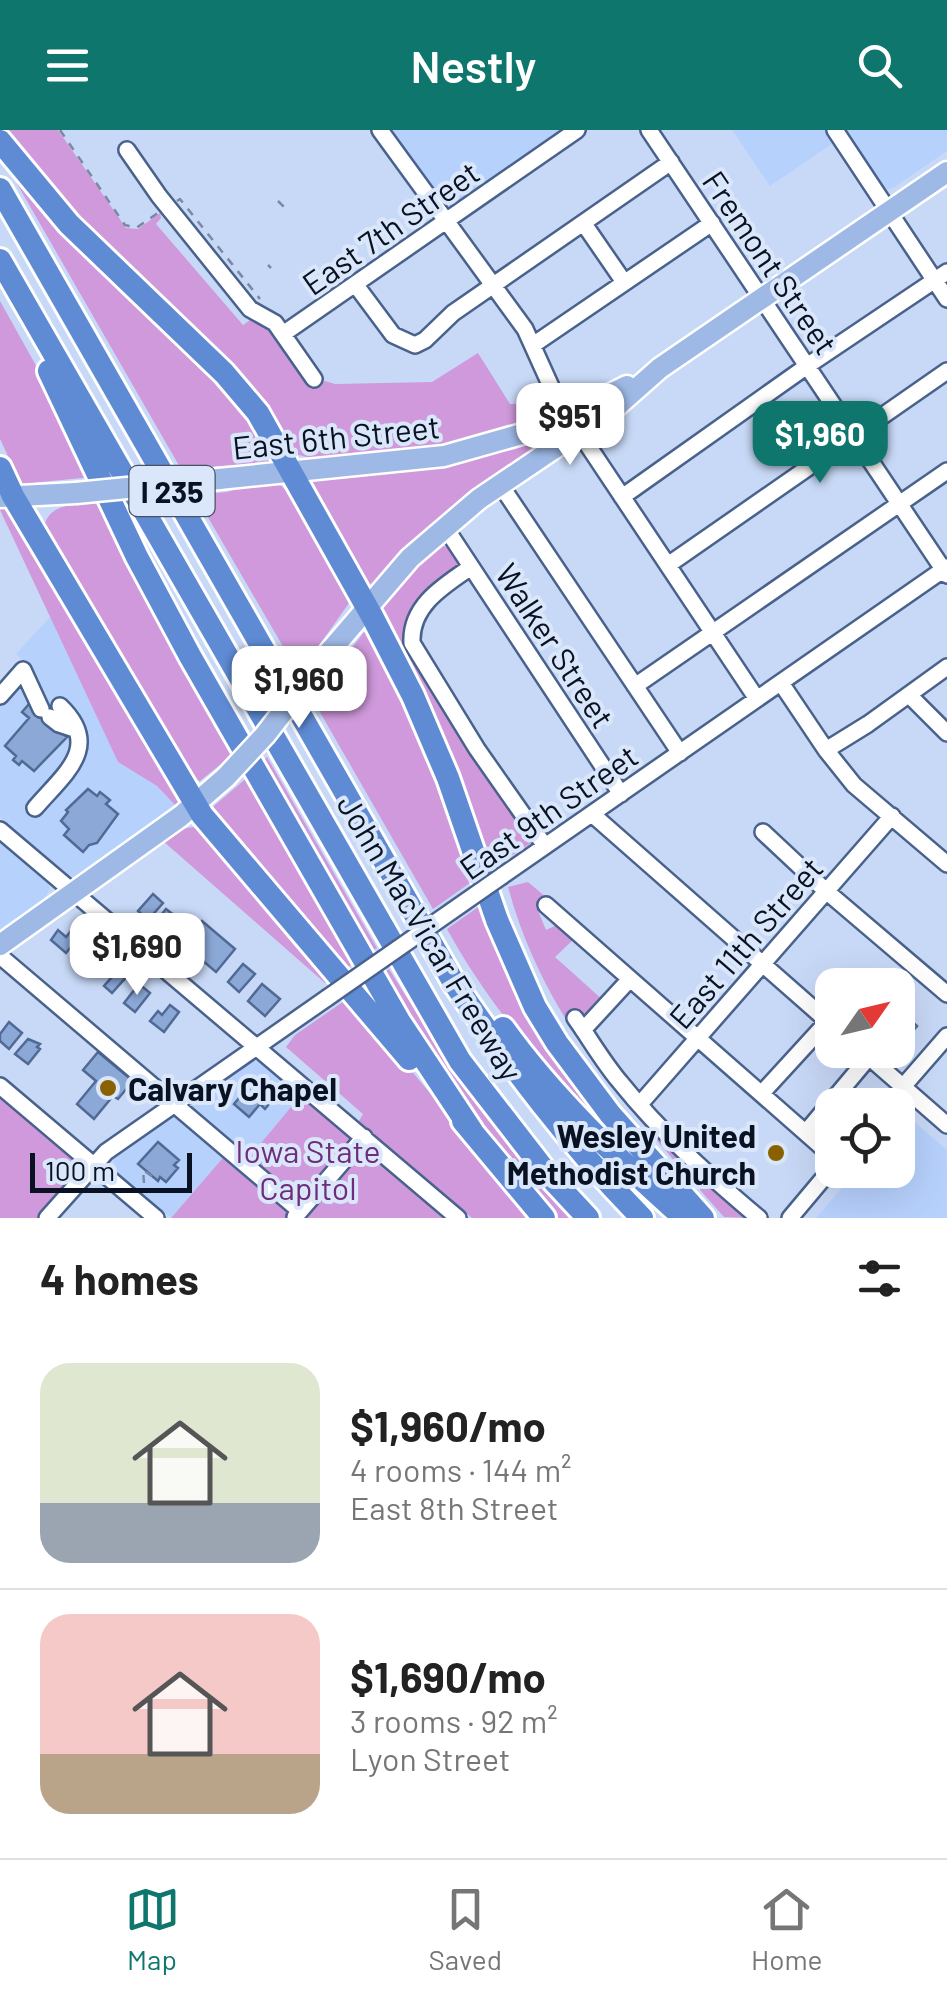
<!DOCTYPE html>
<meta charset="utf-8">
<style>
body{margin:0;font-family:Barlow,sans-serif;background:#f6f6f6;color:#222;height:100vh;display:flex;flex-direction:column;font-size:38px;white-space:nowrap}
*{box-sizing:border-box;margin:0}
p{font-size:32px;color:#767676}
.icon{flex:none;width:55px;height:55px;fill:none;stroke:currentColor;stroke-width:2;stroke-linecap:round;stroke-linejoin:round}
.map{position:relative;height:1088px;overflow:hidden}
.details{display:flex;flex-direction:column;background:#fff;flex:1}
.details>*{flex:none}
.needle{width:65px;rotate:56deg}
.buttons{position:absolute;left:815px;top:838px;display:grid;gap:20px}
.buttons a{display:grid;place-items:center;width:100px;height:100px;border-radius:20px;background:#fff;box-shadow:0 10px 40px #0002;font-size:50px}
.scale{position:absolute;left:30px;bottom:25px;width:162px;box-sizing:border-box;padding-left:10px;border:5px solid #081223;border-top:0;font-size:28px;line-height:35px;white-space:nowrap;color:#081223;-webkit-text-stroke:8px #dae6fa;paint-order:stroke}
.price{position:absolute;translate:-50% -85px;padding:0 22px;border-radius:20px;background:#fff;color:#222;font-size:32px;line-height:65px;filter:drop-shadow(0 2px 5px #0008)}
.price::after{content:'';position:absolute;left:50%;top:60px;width:30px;height:22px;margin-left:-15px;background:inherit;clip-path:polygon(0 0,100% 0,50% 100%)}
.price.selected{background:#0f766e;color:#fff}
ul{padding:0;list-style:none}
li{display:flex;align-items:center;gap:30px;height:250px;padding:0 40px}
li+li{border-top:2px solid #e0e0e0}
li span{display:grid;place-items:center;flex:none;width:280px;height:200px;border-radius:30px;color:#555}
li>.icon{margin-inline-start:auto}
span .icon{width:120px;height:120px;fill:#fffc;stroke-width:1}
li b{font-size:42px}
h2{display:flex;justify-content:space-between;align-items:center;height:120px;padding:0 40px;font-size:42px}
header{display:flex;justify-content:space-between;align-items:center;height:130px;padding:0 40px;background:#0f766e;color:#fff;font-size:45px;font-weight:600}
.dock{display:flex;justify-content:space-around;align-items:center;height:140px;border-top:2px solid #e0e0e0;background:#fff;font-size:28px;color:#767676}
.dock a{display:grid;justify-items:center;gap:5px}
.dock .selected{color:#0f766e}
.map>svg:first-child{display:block}
.built{fill:#b7d1fd}
.green{fill:#cf99db}
.building{fill:#8ca8d7;stroke:#506a95;stroke-width:2.5}
.lines{fill:none;stroke-linecap:round;stroke-linejoin:round}
.minor-casing{stroke:#49628c;stroke-width:20}
.major-casing{stroke:#fff;stroke-width:25}
.highway-casing{stroke:#fff;stroke-width:28}
.path{stroke:#7b89a2;stroke-width:2.5;stroke-dasharray:8 8;stroke-linecap:butt}
.minor{stroke:#fff;stroke-width:15}
.major{stroke:#9fb9e6;stroke-width:20}
.highway{stroke:#5f8bd5;stroke-width:22}
.minor-bridge-casing{stroke:#49628c;stroke-width:20;stroke-linecap:butt}
.major-bridge-casing{stroke:#fff;stroke-width:25;stroke-linecap:butt}
.minor-bridge{stroke:#fff;stroke-width:15}
.major-bridge{stroke:#9fb9e6;stroke-width:20}
.poi-dot{fill:#896100;stroke:#dae6fa;stroke-width:4}
.labels{text-anchor:middle;dominant-baseline:central;stroke-width:8;stroke-linejoin:round;paint-order:stroke}
.shield{fill:#dae6fa;stroke:#475264;stroke-width:2.5}
.shield-label{font-size:30px;font-weight:bold;fill:#081223}
.street-label{font-size:32px;fill:#081223;stroke:#dae6fa}
.poi-label{font-size:32px;font-weight:bold;fill:#081223;stroke:#dae6fa;text-anchor:start}
.park-label{font-size:32px;fill:#6d2d7b;stroke:#dae6fa}
</style>
<header><svg class="icon" aria-label="menu" viewBox="0 0 24 24"><path d="M4 6h16M4 12h16M4 18h16"/></svg>Nestly<svg class="icon" aria-label="search" viewBox="0 0 24 24"><circle cx="10" cy="10" r="6"/><path d="M15 15l6 6"/></svg></header>
<div class="map">
<svg width="947" height="1088" viewBox="0 0 947 1088">
<rect width="100%" height="100%" fill="#c8d9f7"/>
<path class="built" d="M391,0H564L448,78Z
M732,0H947V21L893,58L885,60L845,5L770,56Z
M50,487L118,632L157,656L177,677L75,747L68,745L0,687V575L32,539L16,524Z
M0,711L47,751L50,758L45,768L0,800Z
M255,931L265,934L301,965L247,1030L227,1023L171,1088L115,1040L113,1029Z
M905,984L947,1020V1088H816L857,1040H898V993Z"/>
<path class="green" d="M3,0H58L126,98L138,99L160,83L161,88L156,94L243,195L250,190L270,199L312,259L325,251L335,254L432,252L478,223L510,274L551,272L549,286L484,310L394,325L368,323L310,328L292,323L143,156L19,25Z
M16,43L218,251L243,281L275,332L181,339L12,45Z
M0,171L53,266L92,347L21,354L0,309Z
M552,303L553,306L489,352L370,463L306,348Z
M258,352L278,353C298,369 304,394 319,415C332,435 344,449 349,473L299,544L195,365L227,362Z
M104,373L237,621L200,651L192,648L44,396C51,370 81,375 104,373Z
M11,375L185,671L177,677L157,656L118,632L0,380V376Z
M438,413L450,419L463,438C438,457 414,471 406,502L536,710L489,740L380,485L381,473Z
M367,498L409,576L477,748L433,779L313,570Z
M267,627L377,818L368,823L260,634Z
M249,646L356,832L344,840L208,681Z
M193,697L209,706L332,848L325,853L163,711L181,699Z
M528,752L547,768L536,776L546,800L561,793L576,807L555,827L604,871L582,891L576,884L567,889L596,932L750,1088L724,1087C633,983 545,893 508,757Z
M484,773L500,816L671,1066C586,982 505,905 447,799Z
M389,839C444,928 504,1010 573,1088H557L488,1007L380,846Z
M350,867L534,1088H472L359,991L363,984L286,917L295,905Z
M301,965L443,1088H171L228,1022L247,1030Z
M0,966L72,1029C75,1050 53,1066 40,1081L48,1088H0Z"/>
<path class="building" d="M29,574L67,607L34,641L22,631L19,635L13,630L16,626L5,616L29,588L22,582Z
M88,659L97,666L100,662L110,670L106,674L118,684L97,713L89,715L83,722L64,705L69,699L61,691L68,682L66,680Z
M153,764L163,773L148,790L138,781Z
M166,779L179,789L164,806L152,796Z
M202,791L235,819L216,842L183,814Z
M75,796L83,802L66,823L51,810L58,800L66,807Z
M89,807L101,817L84,839L71,828Z
M243,834L255,844L239,862L228,852Z
M120,838L128,845L112,863L104,856Z
M139,854L150,863L135,882L124,873Z
M262,854L280,869L265,886L248,871Z
M170,875L179,882L164,902L150,891L158,881L162,885Z
M906,886L917,896L903,912L898,907V895Z
M9,892L22,903L9,919L0,911V904Z
M28,909L40,914L37,917L40,919L28,934L15,924Z
M98,922L133,951L118,969L113,966L94,989L77,974L96,951L83,940Z
M254,950L274,968L265,979L260,974L249,987L234,974Z
M158,1012L179,1030L174,1035L178,1038L166,1052L160,1047L158,1051L138,1034Z"/>
<g class="lines">
<defs>
<path id="minor" d="M380,0L525,199L558,272L579,302L757,569
M649,0L947,445
M835,0L947,169
M127,20L159,66L250,179L275,193L314,249
M584,94L624,152
M355,154L393,205L415,215L425,210L453,183L671,32
M283,204L577,0
M533,215L712,93
M500,354L680,623
M622,367L807,236L947,142
M445,397L621,664
M668,435L947,241
M471,437C443,456 410,476 412,513L477,619L545,716
M781,553L826,620L854,655L947,734
M635,556L947,341
M909,565L947,603
M0,566L23,540L41,579
M50,587L59,594L77,600
M826,620L868,594L947,537
M35,678C64,644 103,617 60,576
M592,684L832,895
M0,700L458,1088
M763,702L826,761L947,864
M502,746L947,437
M546,775L832,1026
M0,826L300,1081
M575,888C590,909 603,932 620,952C661,1003 709,1046 759,1088
M583,900L630,849
M861,920L947,995
M0,956L156,1088
M762,963L828,891
M640,974L892,686
M887,975L947,906
M806,1002L869,927
M295,1087L364,1007
M47,1088L106,1022L327,868
M790,1088L832,1038"/>
<path id="major" d="M219,349L444,326L543,298L627,256
M0,367L76,363
M331,520L410,428L479,369L617,276L660,238L947,42
M0,815L181,686L226,647"/>
<path id="highway" d="M0,11L69,94L224,243L258,283L373,488L413,566L448,648L497,790L535,877L557,913L610,984L703,1088
M0,59L454,853C511,936 571,1016 642,1088
M0,130L460,931L549,1046L588,1088
M49,241L137,427L190,526L399,891L472,1001
M0,338L13,366L202,685L409,929
M503,898C554,969 619,1030 684,1088
M463,991L544,1088"/>
</defs>
<use href="#minor" class="minor-casing"/>
<use href="#major" class="major-casing"/>
<use href="#highway" class="highway-casing"/>
<path class="path" d="M60,0L125,95L136,98L158,83
M177,71L180,69L260,169
M278,71L285,78
M268,135L271,138
M144,1053L143,1040L153,1047"/>
<use href="#minor" class="minor"/>
<use href="#major" class="major"/>
<use href="#highway" class="highway"/>
<defs>
<path id="minor-bridge" d="M327,868L502,746"/>
<path id="major-bridge" d="M76,363L219,349
M226,647L265,605L331,520"/>
</defs>
<use href="#minor-bridge" class="minor-bridge-casing"/>
<use href="#major-bridge" class="major-bridge-casing"/>
<use href="#minor-bridge" class="minor-bridge"/>
<use href="#major-bridge" class="major-bridge"/>
</g>
<g class="poi-dot">
<circle cx="108" cy="958" r="10"/>
<circle cx="776" cy="1023" r="10"/>
</g>
<g class="labels">
<rect class="shield" x="129.5" y="336" width="85" height="50" rx="8"/>
<g class="shield-label">
<text x="172" y="361">I 235</text>
</g>
<g class="street-label">
<text transform="translate(390 97) rotate(-35)">East 7th Street</text>
<text transform="translate(771 132) rotate(56)">Fremont Street</text>
<text transform="translate(336 306) rotate(-6)">East 6th Street</text>
<text transform="translate(556 515) rotate(57)">Walker Street</text>
<text transform="translate(548 681) rotate(-35)">East 9th Street</text>
<text transform="translate(431 807) rotate(59)">John MacVicar Freeway</text>
<text transform="translate(745 812) rotate(-49)">East 11th Street</text>
</g>
<g class="poi-label">
<text x="128" y="958">Calvary Chapel</text>
<text x="756" y="1005" text-anchor="end">Wesley United<tspan x="756" dy="37">Methodist Church</tspan></text>
</g>
<g class="park-label">
<text x="308" y="1020">Iowa State<tspan x="308" dy="37">Capitol</tspan></text>
</g>
</g>
</svg>
<div class="buttons">
<a><svg class="needle" viewBox="-14 -14 28 28"><path d="M0-13l5 13h-10z" fill="#e53935"/><path d="M0 13l5-13h-10z" fill="#767676"/></svg></a>
<a><svg class="icon" aria-label="locate" viewBox="0 0 24 24"><circle cx="12" cy="12" r="6"/><path d="M12 2v4M12 18v4M2 12h4M18 12h4"/></svg></a>
</div>
<div class="scale">100 m</div>
<b class="price" style="left:570px;top:338px">$951</b>
<b class="price selected" style="left:820px;top:356px">$1,960</b>
<b class="price" style="left:299px;top:601px">$1,960</b>
<b class="price" style="left:137px;top:868px">$1,690</b>
</div>
<section class="details">
<h2>4 homes<svg class="icon" aria-label="filters" viewBox="0 0 24 24"><path d="M4 7h16M4 17h16"/><circle cx="9" cy="7" r="2"/><circle cx="15" cy="17" r="2"/></svg></h2>
<ul>
<li><span style="background:linear-gradient(#dfe7d0 70%,#9aa5b1 0)"><svg class="icon" aria-label="home" viewBox="0 0 24 24"><path d="M3 11l9-7 9 7M6 9v11h12V9"/></svg></span><div><b>$1,960/mo</b><p>4 rooms · 144 m²</p><p>East 8th Street</p></div></li>
<li><span style="background:linear-gradient(#f6c9c9 70%,#b9a48a 0)"><svg class="icon" aria-label="home" viewBox="0 0 24 24"><path d="M3 11l9-7 9 7M6 9v11h12V9"/></svg></span><div><b>$1,690/mo</b><p>3 rooms · 92 m²</p><p>Lyon Street</p></div></li>
</ul>
</section>
<nav class="dock">
<a class="selected"><svg class="icon" aria-label="map" viewBox="0 0 24 24"><path d="M3 6l6-2 6 2 6-2v14l-6 2-6-2-6 2zM9 4v14M15 6v14"/></svg>Map</a>
<a><svg class="icon" aria-label="saved" viewBox="0 0 24 24"><path d="M7 4h10v16l-5-4-5 4z"/></svg>Saved</a>
<a><svg class="icon" aria-label="home" viewBox="0 0 24 24"><path d="M3 11l9-7 9 7M6 9v11h12V9"/></svg>Home</a>
</nav>
